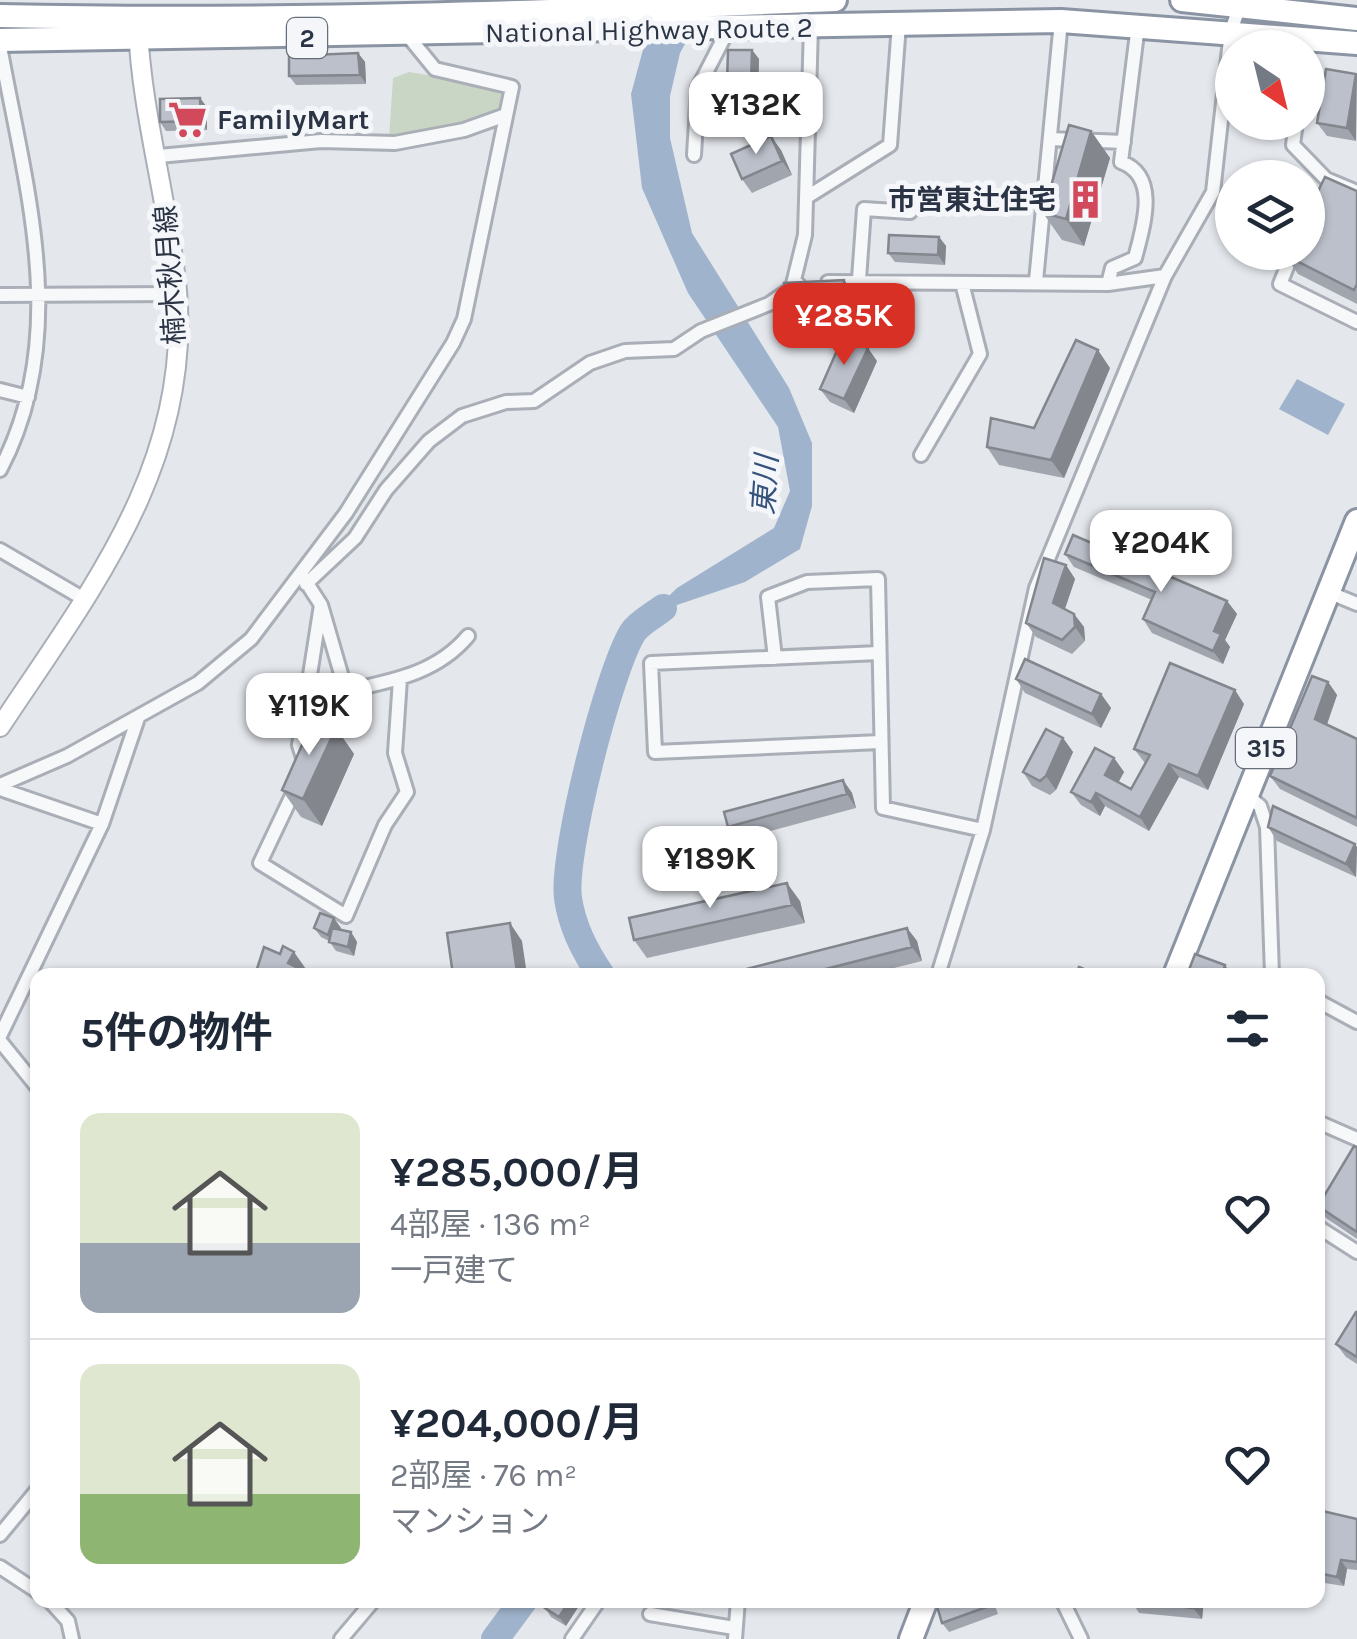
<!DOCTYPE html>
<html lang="ja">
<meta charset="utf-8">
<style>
body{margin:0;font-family:Karla,"Noto Sans JP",sans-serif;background:#f2f2f3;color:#1f2937;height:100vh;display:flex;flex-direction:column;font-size:38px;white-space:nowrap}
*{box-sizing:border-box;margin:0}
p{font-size:32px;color:#747a83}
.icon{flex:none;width:55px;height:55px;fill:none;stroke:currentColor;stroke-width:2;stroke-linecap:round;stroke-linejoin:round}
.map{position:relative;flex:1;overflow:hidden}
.sheet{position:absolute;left:30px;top:968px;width:1295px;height:640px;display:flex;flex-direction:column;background:#fff;border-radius:20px;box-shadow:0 2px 8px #0004}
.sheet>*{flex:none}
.needle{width:65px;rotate:145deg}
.tools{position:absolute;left:1215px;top:30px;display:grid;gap:20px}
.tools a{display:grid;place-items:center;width:110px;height:110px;border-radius:50%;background:#fff;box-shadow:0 2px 8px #0004;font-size:50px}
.price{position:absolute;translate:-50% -85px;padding:0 22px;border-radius:20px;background:#fff;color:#222;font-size:32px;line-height:65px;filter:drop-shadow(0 2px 5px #0008)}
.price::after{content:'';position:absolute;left:50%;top:60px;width:30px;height:22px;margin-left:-15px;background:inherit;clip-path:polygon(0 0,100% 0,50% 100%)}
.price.active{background:#d93025;color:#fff}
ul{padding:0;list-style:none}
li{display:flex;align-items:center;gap:30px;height:250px;padding:0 50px}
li+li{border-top:2px solid #e0e1e3}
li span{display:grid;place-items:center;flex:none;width:280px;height:200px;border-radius:20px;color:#555}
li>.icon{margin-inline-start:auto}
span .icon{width:120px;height:120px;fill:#fffc;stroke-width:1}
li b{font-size:42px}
h2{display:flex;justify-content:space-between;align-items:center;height:120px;padding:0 50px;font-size:42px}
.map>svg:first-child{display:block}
.green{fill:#c9d6c5}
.water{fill:#9fb4cc}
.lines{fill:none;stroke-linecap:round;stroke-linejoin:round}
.river{stroke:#9fb4cc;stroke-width:28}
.street-casing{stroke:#a9aeb7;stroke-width:18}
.secondary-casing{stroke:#a9aeb7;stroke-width:22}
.highway-casing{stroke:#8b94a3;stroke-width:28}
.street{stroke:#f7f8fa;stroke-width:12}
.secondary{stroke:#fff;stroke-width:18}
.highway{stroke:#fff;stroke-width:22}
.wall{fill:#a1a5ae}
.shaded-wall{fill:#83868d}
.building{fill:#bbc0ca;stroke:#83868d;stroke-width:2.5}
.labels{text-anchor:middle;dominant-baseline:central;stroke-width:10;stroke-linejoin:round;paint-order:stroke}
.shield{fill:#f4f6f9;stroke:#676e7b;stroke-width:2.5}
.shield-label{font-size:25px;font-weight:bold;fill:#2b3445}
.street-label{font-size:28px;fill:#2b3445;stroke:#f4f6f9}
.poi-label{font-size:28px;font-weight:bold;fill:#2b3445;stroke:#f4f6f9;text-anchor:start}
.water-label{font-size:30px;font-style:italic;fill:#34527a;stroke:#f4f6f9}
</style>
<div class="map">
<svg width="1357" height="1639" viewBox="0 0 1357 1639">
<rect width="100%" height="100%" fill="#e4e7ec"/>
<path class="green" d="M409,72L507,88L501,112L465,127L389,140L393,78Z"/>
<path class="water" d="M672,0H710L680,53L670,96V138L692,233L789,388L812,443V506L800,549L745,582L671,607L634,630L677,588L774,528L790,491L778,427L688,293L642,188L631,94L644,46Z
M1297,379L1345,404L1328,435L1279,409Z"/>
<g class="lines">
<path class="river" d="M601,975C585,952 572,927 568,898C562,854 609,670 633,632C639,623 654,615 663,608
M495,1639L524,1600"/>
<defs>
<path id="street" d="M0,46C25,187 72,334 0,470
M1296,122L1293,145L1326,179L1357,192
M1050,139L1124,142
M694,155L698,88L730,26
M159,156L321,141L395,143L464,130L503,116
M807,197L890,145L899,24
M1293,252L1280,284L1357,322
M859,279L864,209L910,212
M1036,281L1061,21
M828,282L1108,284L1165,276
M793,284L805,235L811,26
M1108,284L1112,268L1135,258C1143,227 1160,176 1121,162L1138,25
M0,295L177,294
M0,390L28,397
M921,455L980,354L962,283
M0,550L84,599
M303,577L321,605L346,691C391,681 436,674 468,636
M306,584L355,538L386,490L429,441L462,416L506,402L534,401L590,363L625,351L674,349L701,331L769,304L798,284
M1328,592L1357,604
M879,653L651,663L655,752L880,742
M775,658L768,597L807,582L878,579L883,808L983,830
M305,764L299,745L321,605
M0,785L67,756L198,683L251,639L346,513L453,343L464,319L512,87L435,69L408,36
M296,787L260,863L346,916L385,825L407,792L395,753L400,679
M0,789L102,824
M1247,795L1260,806L1267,827L1272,975
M938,975L983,830L1036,588L1165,276L1213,192L1231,31L1241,2
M1318,1001L1357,1022
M0,1036L102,824L138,718
M0,1041L38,1088
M1318,1122L1357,1139
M1318,1227L1357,1252
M0,1535L38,1489
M0,1567L38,1592
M49,1600L68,1621L72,1639
M1062,1600L1081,1639
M650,1614L734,1628
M341,1639L374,1600
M572,1639L599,1600
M735,1639L738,1600"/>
<path id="secondary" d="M0,727C90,591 192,464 177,291C169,204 141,112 138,27"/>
<path id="highway" d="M1182,0L1357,19
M0,16C279,22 557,12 835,0
M0,40L1061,21L1357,43
M1175,975L1357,521
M911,1639L926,1600"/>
</defs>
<use href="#street" class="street-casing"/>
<use href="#secondary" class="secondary-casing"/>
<use href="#highway" class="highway-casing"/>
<use href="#street" class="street"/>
<use href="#secondary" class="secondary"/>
<use href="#highway" class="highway"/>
</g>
<path class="wall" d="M752,50L759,59L758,93L733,92L727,83Z
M358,53L365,62L366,84L296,85L289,76Z
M1326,69L1356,141L1327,136L1317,123Z
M207,107V130L166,131L160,122Z
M1091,131L1110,158L1084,246L1062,240L1043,213Z
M781,150L792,175L752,193L742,179Z
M1357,191V304L1298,274L1285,255Z
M939,237L946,246L945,265L895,262L888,253Z
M854,293L855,320L795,323L786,310Z
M877,361L854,413L830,402L820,389Z
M1110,368L1064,478L999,465L987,447L1034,428Z
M1065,554L1227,601L1237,614L1225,640L1230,647L1223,664L1152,633L1143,619L1152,600L1074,567Z
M1066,565L1075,579L1065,609L1074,614L1084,627L1085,641L1072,654L1036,637L1026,623Z
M1016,679L1101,694L1111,708L1101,728L1025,693Z
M1328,682L1337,695L1327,725L1357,739V827L1280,789L1270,776Z
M1244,704L1208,790L1179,777L1149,831L1105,806L1100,816L1081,805L1071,792L1114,758L1124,772L1118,782L1131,789L1145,763L1134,749Z
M336,728L354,754L322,826L301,817L282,790Z
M1063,738L1073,752L1056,790L1050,795L1032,786L1023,772Z
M843,780L852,793L856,808L737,840L728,827Z
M1268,827L1357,847L1356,877L1277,841Z
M800,901L805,923L647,958L634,940Z
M314,928H341L340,930L351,932L357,942L354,956L336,951L329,941L321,937Z
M907,928L917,941L922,961L866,975H723Z
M1357,1148V1239L1326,1218L1318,1207Z
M1357,1312V1364L1346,1357L1336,1344Z
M1318,1510L1357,1519V1570L1347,1569L1344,1586L1318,1582Z
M550,1600L566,1626L551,1617L545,1608Z
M952,1600H993L998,1614L949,1632L942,1623Z
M1131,1600H1204L1202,1619L1139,1613Z"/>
<path class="shaded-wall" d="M752,50L759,59L758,93L751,84Z
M358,53L365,62L366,84L360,75Z
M1356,74L1357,75L1356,141L1347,128Z
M200,98L207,107V130L201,121Z
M1091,131L1110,158L1084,246L1066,219Z
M771,136L781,150L792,175L782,161Z
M939,237L946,246L945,265L938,255Z
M844,280L854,293L855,320L845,306Z
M868,348L877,361L854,413L844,399Z
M1098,350L1110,368L1064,478L1051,460Z
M1066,565L1075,579L1062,617L1053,603Z
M1227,601L1237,614L1225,640L1230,647L1223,664L1213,651L1214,631Z
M1074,614L1084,627L1085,641L1075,627Z
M1328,682L1337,695L1324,732L1315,719Z
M1235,690L1244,704L1208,790L1198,776Z
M1101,694L1111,708L1101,728L1092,714Z
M336,728L354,754L322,826L303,799Z
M1063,738L1073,752L1056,790L1046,776Z
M1114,758L1124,772L1115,789L1105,775Z
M1169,764L1179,777L1149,831L1140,817Z
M843,780L852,793L856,808L847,794Z
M1096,793L1105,806L1100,816L1091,802Z
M1355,844L1357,847L1356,877L1346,864Z
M787,883L800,901L805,923L792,905Z
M334,918L341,928L334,944L328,935Z
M510,923L522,941L527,975H519L517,972Z
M907,928L917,941L922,961L912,947Z
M351,932L357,942L354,956L348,947Z
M294,952L306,969L304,975L288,963Z
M1225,965L1232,975H1222Z
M1341,1560L1347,1569L1344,1586L1337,1577Z
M570,1600H583L566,1626L559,1617Z
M1194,1600H1204L1202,1619L1193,1608Z"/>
<path class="building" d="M728,50H752L751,84L727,83Z
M358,53L360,75L289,76V56Z
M1326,69L1356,74L1347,128L1317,123Z
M200,98L201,121L160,122V99Z
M1069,125L1091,131L1066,219L1043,213Z
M771,136L782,161L742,179L731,154Z
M1325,177L1357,191V284L1354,290L1285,255L1286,252H1308V212Z
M889,235L939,237L938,255L888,253Z
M844,280L845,306L786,310L784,283Z
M843,337L868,348L844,399L820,389Z
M1076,340L1098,350L1051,460L987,447L991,418L1034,428Z
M1073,535L1227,601L1214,631L1221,634L1213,651L1143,619L1155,592L1065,554Z
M1044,558L1066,565L1053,603L1074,614L1075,627L1062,640L1026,623Z
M1025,659L1101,694L1092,714L1016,679Z
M1170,663L1235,690L1198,776L1169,764L1140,817L1096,793L1091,802L1071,792L1095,748L1114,758L1105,775L1131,789L1150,755L1134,749Z
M1312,676L1328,682L1315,719L1357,739V818L1270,776Z
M314,718L336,728L303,799L282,790Z
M1046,729L1063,738L1046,776L1040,781L1023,772Z
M843,780L847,794L728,827L724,812Z
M1273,806L1355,844L1346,864L1268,827Z
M787,883L792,905L634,940L629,918Z
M320,913L334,918L328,935L314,928Z
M510,923L517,972L498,975H453L447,933Z
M332,928L351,932L348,947L329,942Z
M907,928L912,947L802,975H723Z
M283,946L294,952L288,963L311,975H255L264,947L280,954Z
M1195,954L1225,965L1222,975H1187Z
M1079,967L1098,975H1075Z
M1354,1146L1357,1148V1232L1318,1206Z
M1356,1312H1357V1357L1336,1344Z
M1318,1510L1357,1519V1562L1341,1560L1337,1577L1318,1573Z
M550,1600H570L559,1617L545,1608Z
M952,1600H990L992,1605L942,1623L937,1606Z
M1131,1600H1194L1193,1608Z"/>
<defs>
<symbol id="supermarket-bare" viewBox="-9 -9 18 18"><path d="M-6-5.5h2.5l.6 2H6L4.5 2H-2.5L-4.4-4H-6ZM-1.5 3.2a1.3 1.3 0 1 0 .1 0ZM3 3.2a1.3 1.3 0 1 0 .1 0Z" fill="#d1495b" stroke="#f4f6f9" stroke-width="2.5" paint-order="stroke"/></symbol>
<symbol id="building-bare" viewBox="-9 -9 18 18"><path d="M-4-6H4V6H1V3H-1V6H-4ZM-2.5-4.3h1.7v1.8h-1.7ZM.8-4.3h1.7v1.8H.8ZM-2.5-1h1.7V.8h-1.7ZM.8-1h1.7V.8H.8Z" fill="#d1495b" stroke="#f4f6f9" stroke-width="2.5" paint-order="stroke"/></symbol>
</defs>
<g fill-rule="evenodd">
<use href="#supermarket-bare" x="160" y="92" width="55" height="55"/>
<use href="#building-bare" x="1058" y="172" width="55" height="55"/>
</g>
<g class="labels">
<g class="shield">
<rect x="287" y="18" width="40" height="40" rx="8"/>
<rect x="1236" y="728" width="60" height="40" rx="8"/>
</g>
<g class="shield-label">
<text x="307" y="38">2</text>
<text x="1266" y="748">315</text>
</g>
<g class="street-label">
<text transform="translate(649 30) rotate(-1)">National Highway Route 2</text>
<text transform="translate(170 275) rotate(-94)">楠木秋月線</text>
</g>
<g class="poi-label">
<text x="217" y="119">FamilyMart</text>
<text x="1056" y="199" text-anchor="end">市営東辻住宅</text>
</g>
<g class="water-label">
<text transform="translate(765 485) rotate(-86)">東川</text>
</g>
</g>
</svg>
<div class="tools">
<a><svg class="needle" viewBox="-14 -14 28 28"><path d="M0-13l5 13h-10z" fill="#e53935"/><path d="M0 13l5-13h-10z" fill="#747a83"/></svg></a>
<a><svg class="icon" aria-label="layers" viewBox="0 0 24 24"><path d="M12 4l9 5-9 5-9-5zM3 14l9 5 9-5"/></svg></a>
</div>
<b class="price" style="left:756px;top:157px">¥132K</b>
<b class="price active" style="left:844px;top:368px">¥285K</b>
<b class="price" style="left:1161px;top:595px">¥204K</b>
<b class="price" style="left:309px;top:758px">¥119K</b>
<b class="price" style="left:710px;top:911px">¥189K</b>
<section class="sheet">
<h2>5件の物件<svg class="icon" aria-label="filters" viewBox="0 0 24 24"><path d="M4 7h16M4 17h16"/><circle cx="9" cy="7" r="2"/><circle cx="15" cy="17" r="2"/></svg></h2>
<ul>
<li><span style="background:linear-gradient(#dfe7d0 65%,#9aa5b1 0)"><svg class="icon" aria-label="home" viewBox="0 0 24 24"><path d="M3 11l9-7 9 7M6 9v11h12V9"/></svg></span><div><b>¥285,000/月</b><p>4部屋 · 136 m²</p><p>一戸建て</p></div><svg class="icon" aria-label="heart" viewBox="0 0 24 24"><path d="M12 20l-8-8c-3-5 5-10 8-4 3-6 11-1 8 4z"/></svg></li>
<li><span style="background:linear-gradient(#dfe7d0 65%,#8fb573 0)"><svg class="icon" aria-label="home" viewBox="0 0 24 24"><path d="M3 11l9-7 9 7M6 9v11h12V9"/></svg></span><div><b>¥204,000/月</b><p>2部屋 · 76 m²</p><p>マンション</p></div><svg class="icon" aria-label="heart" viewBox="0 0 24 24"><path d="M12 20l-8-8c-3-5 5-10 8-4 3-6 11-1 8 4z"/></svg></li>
</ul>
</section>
</div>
